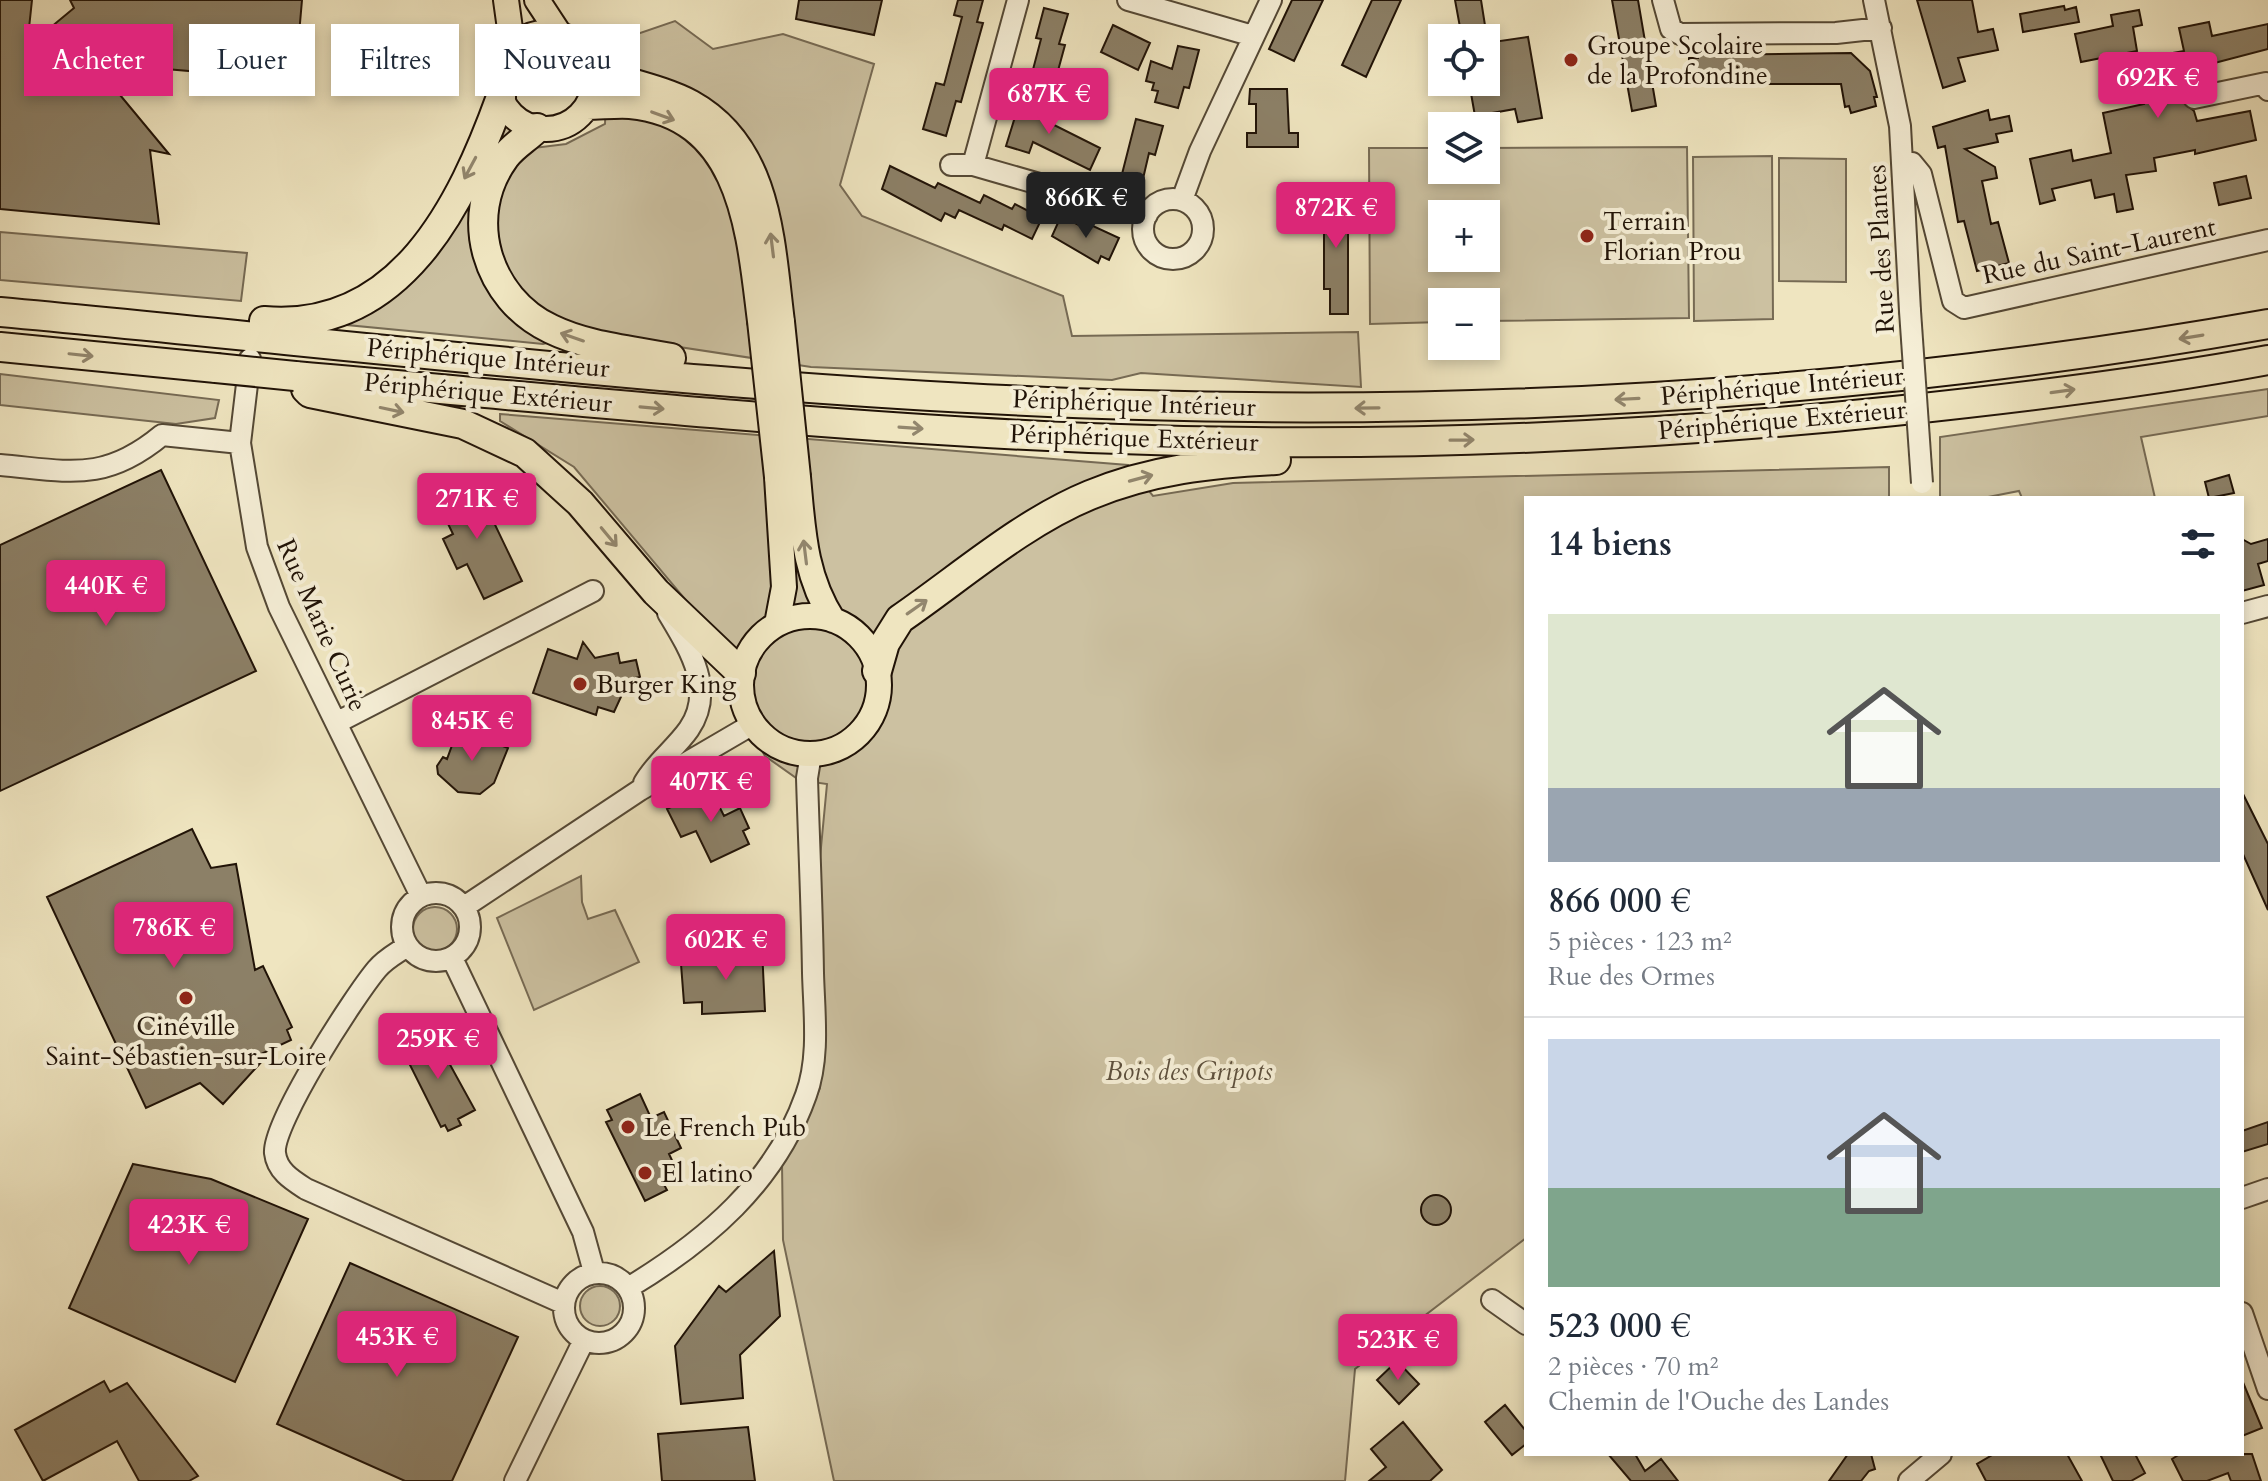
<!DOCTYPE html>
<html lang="fr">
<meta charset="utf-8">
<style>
body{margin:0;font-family:Cardo,serif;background:#f6f6f7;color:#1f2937;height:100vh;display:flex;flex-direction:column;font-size:30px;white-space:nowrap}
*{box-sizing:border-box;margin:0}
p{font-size:26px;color:#747a83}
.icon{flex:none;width:44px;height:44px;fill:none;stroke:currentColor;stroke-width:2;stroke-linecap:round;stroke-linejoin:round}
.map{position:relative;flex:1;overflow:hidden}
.details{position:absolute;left:1524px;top:496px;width:720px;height:960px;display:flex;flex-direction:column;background:#fff;border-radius:0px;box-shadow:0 4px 12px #0003}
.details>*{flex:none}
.banner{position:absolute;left:24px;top:24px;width:760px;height:72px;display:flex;gap:16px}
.fabs{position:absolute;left:1428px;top:24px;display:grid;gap:16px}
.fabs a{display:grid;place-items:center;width:72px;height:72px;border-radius:0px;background:#fff;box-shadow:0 4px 12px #0003;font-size:40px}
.price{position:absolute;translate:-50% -68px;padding:0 18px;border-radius:8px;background:#db2777;color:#fff;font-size:26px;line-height:52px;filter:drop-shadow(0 2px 4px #0008)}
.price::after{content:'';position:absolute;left:50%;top:48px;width:24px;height:18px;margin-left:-12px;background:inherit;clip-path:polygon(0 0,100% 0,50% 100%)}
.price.active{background:#222;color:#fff}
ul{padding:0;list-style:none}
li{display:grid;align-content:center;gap:16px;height:424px;padding:0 24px}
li+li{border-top:2px solid #e0e1e3}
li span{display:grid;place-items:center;height:248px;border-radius:0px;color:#555}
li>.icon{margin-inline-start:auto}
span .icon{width:144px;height:144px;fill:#fffc;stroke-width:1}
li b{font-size:34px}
h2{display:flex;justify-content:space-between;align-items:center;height:96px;padding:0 24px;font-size:34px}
.tag{padding:0 28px;border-radius:0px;background:#fff;box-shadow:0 4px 12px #0003;font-size:28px;line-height:72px}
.tag.active{background:#db2777;color:#fff}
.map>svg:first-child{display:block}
.green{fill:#ccc1a1;stroke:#766a54;stroke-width:2;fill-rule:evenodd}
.building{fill:#8c8067;stroke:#211307;stroke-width:2}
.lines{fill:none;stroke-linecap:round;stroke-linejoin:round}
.minor-casing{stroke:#544835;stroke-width:24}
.major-casing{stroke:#211307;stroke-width:28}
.highway-casing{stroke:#211307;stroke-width:32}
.minor{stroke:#f5eed6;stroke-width:20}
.major{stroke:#efe5c0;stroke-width:24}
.highway{stroke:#efe5c0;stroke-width:28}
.minor-bridge-casing{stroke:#544835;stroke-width:24;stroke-linecap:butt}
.major-bridge-casing{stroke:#211307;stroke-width:28;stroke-linecap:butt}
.highway-bridge-casing{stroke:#211307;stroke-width:32;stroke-linecap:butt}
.minor-bridge{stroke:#f5eed6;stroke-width:20}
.major-bridge{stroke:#efe5c0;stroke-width:24}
.highway-bridge{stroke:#efe5c0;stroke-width:28}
.oneway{stroke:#92866d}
.poi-dot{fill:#8f2418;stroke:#f5eed6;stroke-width:3}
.labels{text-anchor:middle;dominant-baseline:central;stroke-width:8;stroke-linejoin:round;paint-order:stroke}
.poi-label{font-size:26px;fill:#211307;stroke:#f5eed6;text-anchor:start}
.street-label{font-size:26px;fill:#211307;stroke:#f5eed6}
.park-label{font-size:26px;font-style:italic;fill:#5d503d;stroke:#f5eed6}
</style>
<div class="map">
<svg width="2268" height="1481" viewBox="0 0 2268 1481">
<rect width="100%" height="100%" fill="#efe5c0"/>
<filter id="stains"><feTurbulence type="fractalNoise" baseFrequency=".0025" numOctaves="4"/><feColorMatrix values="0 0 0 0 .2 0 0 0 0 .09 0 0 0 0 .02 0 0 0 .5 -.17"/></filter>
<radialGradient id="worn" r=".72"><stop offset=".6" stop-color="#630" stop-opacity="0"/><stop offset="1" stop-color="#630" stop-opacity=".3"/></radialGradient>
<path class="green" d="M675,21L713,49L783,34L874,64L840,185L862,216L1063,296L1072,336L1358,332L1361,387L1141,373L1112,380L811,367L587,333L543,344L347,325V304L416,250L488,105L534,148L566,144L605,124L608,44Z
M1687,147L1689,318L1486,321V302H1442V322L1370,324L1369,148H1442V170H1486V148ZM1442,214H1486V258H1442Z
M1772,156L1773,319L1694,321L1693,157Z
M1779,158L1846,159V282L1779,281Z
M0,232L247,253L241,301L0,280Z
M0,374L219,400L215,418L176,424L0,405Z
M2268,389V416L2141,437L2155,498H2022L2019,491L1983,498H1940V437Z
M500,414L1128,465L1153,496L1233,483L1889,467V498H1526V1238L1355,1369L1345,1481H834L783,1240L782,1163L804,1126L820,1088L824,1016L818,879L827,784L799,780L765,756L731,697L727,669L706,624L574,467L500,421Z
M581,876L582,902L588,919L615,910L639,962L534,1010L497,918Z
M413 929a22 22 0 1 1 44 0a22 22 0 1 1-44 0Z
M580 1306a20 20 0 1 1 40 0a20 20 0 1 1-40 0Z"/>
<path class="building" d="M0,0H32L27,47L74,8L70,0H302L295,80L154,68L127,32L86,54L169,154L150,150L159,224L0,209Z
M799,0H882L874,35L796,19Z
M958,0H983L977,22L983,23L961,102L956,101L946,136L923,129L936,83L944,85L962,17L954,15Z
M1292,0H1323L1294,61L1269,49Z
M1372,0H1401L1366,77L1342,65Z
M1455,0H1481L1487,38H1462Z
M1612,0H1638L1656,106L1632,111Z
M1917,0H1972L1978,32L1993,29L1998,50L1958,58L1965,81L1943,88Z
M2064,6L2065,10L2076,7L2079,22L2023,32L2020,14Z
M1044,8L1068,14L1059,44L1065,45L1053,89L1030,81L1041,39L1036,38Z
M2139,10L2142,25L2133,27L2137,51L2081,62L2075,34L2113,26L2111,15Z
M2209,22L2212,36L2268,24V49L2203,66L2205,74L2187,77L2189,86L2182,93V101L2194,111L2197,121L2250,111L2256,140L2195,154V150L2154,158L2156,171L2126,175L2133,209L2117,212L2114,194L2095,198L2091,180L2052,189L2055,200L2040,204L2030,159L2071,150L2073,161L2111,153L2103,113L2144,104L2143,97L2149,96L2144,58L2184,51L2179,28Z
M1113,25L1150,43L1138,70L1101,52Z
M1528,37L1542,118L1518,122L1515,109L1475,116L1469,82H1486V43Z
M1178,46L1199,50L1189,88L1184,87L1178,108L1155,102L1158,91L1152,90L1154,83L1146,81L1151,61L1172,69Z
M1851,53L1870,71L1877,97H1874L1876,106L1851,113L1849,106L1845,107L1841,84H1689V58H1698V55Z
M1250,89H1287L1289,133H1298V147H1247V133H1256V104H1249Z
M1026,96L1048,107L1044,120L1100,148L1090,170L1033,142L1029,153L1006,146L1015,117L1020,118Z
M1988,110L1990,120L2009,116L2012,131L1996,134L1998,142L1965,149L1995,167L1997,178L1982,181L1991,224L1998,222L2009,263L1977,271L1964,221L1958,222L1945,146L1938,148L1933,127Z
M1136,119L1163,126L1155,155L1149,153L1142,183L1121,178Z
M890,166L935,188L938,183L980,203L984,195L1012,209L1015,204L1042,218L1032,239L1004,225L1002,230L959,210L955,218L945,213L941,221L882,189Z
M2246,176L2251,198L2219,205L2214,183Z
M1324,192H1348V314H1330V289H1324Z
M1061,216L1089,230L1091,225L1119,238L1109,260L1101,256L1098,263L1052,236Z
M161,470L256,671L0,791V545Z
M2229,475L2234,493L2209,498L2205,482Z
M474,481L522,581L484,599L467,564L457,569L443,539L453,534L436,499Z
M2242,539L2251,544L2268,539V561L2258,564L2264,585L2242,591Z
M583,642L595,658L618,653L620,663L636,660L640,677L624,680L625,688L614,712L598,707L596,715L533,693L548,649L577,659Z
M458,729L508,748L494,783L480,794L458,792L438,774L437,766L443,757L447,759Z
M710,788L724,816L740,808L749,828L743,831L749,844L711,862L696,831L681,837L667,809Z
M2242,792L2268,844V910L2242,852Z
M192,829L211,868L236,864L255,970L263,966L292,1027L287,1030L291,1040L261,1054L265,1058L223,1104L200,1083L146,1108L47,897Z
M762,949L765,1011L702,1014V1002L684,1003L681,964L700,963V951Z
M432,1032L475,1110L458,1119L461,1125L448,1131L445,1125L441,1127L401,1047Z
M640,1094L651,1118L664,1112L681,1148L669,1154L678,1173L662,1181L667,1190L645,1201L606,1122L612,1120L607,1110Z
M2268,1122V1144L2242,1152V1131Z
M133,1164L211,1179L308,1219L235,1382L69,1308Z
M1421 1210a15 15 0 1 1 30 0a15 15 0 1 1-30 0Z
M774,1251L780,1316L740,1355L743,1398L681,1404L675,1346L719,1286L726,1292Z
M350,1263L518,1337L452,1481H405L277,1424Z
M1397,1361L1419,1384L1399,1404L1377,1380Z
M2242,1380L2262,1428L2242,1436Z
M104,1381L110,1392L127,1383L198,1476L189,1481H139L117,1441L43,1481L15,1430Z
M1505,1405L1526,1431V1444L1512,1455L1485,1422Z
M1403,1422L1442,1470L1430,1481H1369L1386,1467L1371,1449Z
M748,1427L755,1481H662L658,1434Z
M1608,1454H1635L1645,1471L1661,1459L1678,1481H1631Z
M1848,1454H1871L1875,1469L1869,1471L1861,1481H1829Z
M1994,1454H2067L2082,1481H1986L1977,1464Z
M2100,1454H2135L2145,1473L2131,1481H2113Z
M2180,1454H2252L2261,1481H2231L2228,1473L2207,1481H2183L2172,1459Z"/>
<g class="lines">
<defs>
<path id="minor" d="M1018,0L973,165L1147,215
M1128,0L1253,36
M1663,0L1671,29L1680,34L1836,33L1881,28
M1874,0L1900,126L1910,311
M2194,98L2266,83L2268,90
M1903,164L1912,163L1921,174L1953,301L1964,308L2268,240
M951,165H973
M1143 229a30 30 0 1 1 60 0a30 30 0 1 1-60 0Z
M1182,200L1200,151L1271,0
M250,359L240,443L257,547L279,607L421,896
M0,465C69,471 104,483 162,435L240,443
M2242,613L2268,606
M336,723L593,591
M644,783C656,762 675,749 689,729C716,690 689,648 668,613
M402 927a34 34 0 1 1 68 0a34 34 0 1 1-68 0Z
M464,907L640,790L753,724
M407,946C397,953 385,959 377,969C355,995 272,1123 275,1153C277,1171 292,1180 306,1189L563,1303
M452,958L583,1232L594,1272
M2242,1198L2268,1189
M564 1308a35 35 0 1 1 70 0a35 35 0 1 1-70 0Z
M628,1288C706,1241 775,1183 806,1095C820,1057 814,1012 813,973C812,908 809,843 807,778L811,754
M1492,1300L1526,1324
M2242,1313L2268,1389
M515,1481L584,1340
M1909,1481L1941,1454"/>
<path id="major" d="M506,0L511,36L509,50
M537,0L560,35
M498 81a48 48 0 1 1 96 0a48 48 0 1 1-96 0Z
M593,69C625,81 662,87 692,103C771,147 772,243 782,322
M587,107C601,107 616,105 630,106C743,117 749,235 760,321
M798,477C803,529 804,575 833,620
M741 685a69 69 0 1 1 138 0a69 69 0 1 1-138 0Z
M777,624L784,587L777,477"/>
<path id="highway" d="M537,128C527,138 513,146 505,157C461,217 487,299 551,329C588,347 631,350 671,358
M0,312C379,347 759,395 1140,405C1518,416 1896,390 2268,324
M264,321C400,333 462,205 501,97
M0,347L216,368
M295,376C560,399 824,427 1089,438C1358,449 1626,439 1894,411C2018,398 2145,383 2268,360
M306,389L310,393L463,424L525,453L580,503L656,592L741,673
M877,671L885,643L900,619C961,577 1022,523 1090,495C1150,470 1212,463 1276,460"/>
</defs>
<use href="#minor" class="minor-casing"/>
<use href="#major" class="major-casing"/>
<use href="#highway" class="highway-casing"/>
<use href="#minor" class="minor"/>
<use href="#major" class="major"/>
<use href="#highway" class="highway"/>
<defs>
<path id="minor-bridge" d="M1910,311L1922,483"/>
<path id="major-bridge" d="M760,321L777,477
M782,322L798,477"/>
<path id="highway-bridge" d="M216,368L295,376"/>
</defs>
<use href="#minor-bridge" class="minor-bridge-casing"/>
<use href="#major-bridge" class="major-bridge-casing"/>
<use href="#highway-bridge" class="highway-bridge-casing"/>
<use href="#minor-bridge" class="minor-bridge"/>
<use href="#major-bridge" class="major-bridge"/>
<use href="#highway-bridge" class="highway-bridge"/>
</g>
<defs><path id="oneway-shaft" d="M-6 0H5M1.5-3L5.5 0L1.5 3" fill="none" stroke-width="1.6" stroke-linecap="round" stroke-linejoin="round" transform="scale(2)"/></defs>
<g class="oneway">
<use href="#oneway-shaft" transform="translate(663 116) rotate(20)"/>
<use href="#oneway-shaft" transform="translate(470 168) rotate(118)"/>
<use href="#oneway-shaft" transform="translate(772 245) rotate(-97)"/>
<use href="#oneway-shaft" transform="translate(572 337) rotate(-161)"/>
<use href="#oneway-shaft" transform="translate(2191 337) rotate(171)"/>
<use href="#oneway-shaft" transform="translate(81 355) rotate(6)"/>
<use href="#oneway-shaft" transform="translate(2063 391) rotate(-8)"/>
<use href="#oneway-shaft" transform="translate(1627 399) rotate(177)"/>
<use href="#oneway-shaft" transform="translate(652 408) rotate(5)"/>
<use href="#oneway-shaft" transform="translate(1367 408) rotate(179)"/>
<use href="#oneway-shaft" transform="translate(392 410) rotate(12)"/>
<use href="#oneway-shaft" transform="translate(911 428) rotate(4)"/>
<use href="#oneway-shaft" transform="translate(1462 440) rotate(-1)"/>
<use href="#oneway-shaft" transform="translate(1141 478) rotate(-15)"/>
<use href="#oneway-shaft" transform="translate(609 537) rotate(50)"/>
<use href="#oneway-shaft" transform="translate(805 552) rotate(-97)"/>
<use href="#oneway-shaft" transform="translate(917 607) rotate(-35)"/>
</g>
<g class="poi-dot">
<circle cx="1571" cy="60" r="8"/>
<circle cx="1587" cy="236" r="8"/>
<circle cx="580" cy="684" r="8"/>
<circle cx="186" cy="998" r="8"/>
<circle cx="628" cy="1127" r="8"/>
<circle cx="645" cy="1173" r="8"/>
</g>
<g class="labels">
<g class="poi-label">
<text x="1587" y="45">Groupe Scolaire<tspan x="1587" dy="30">de la Profondine</tspan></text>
<text x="1603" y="221">Terrain<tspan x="1603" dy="30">Florian Prou</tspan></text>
<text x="596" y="684">Burger King</text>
<text x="186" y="1026" text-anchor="middle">Cinéville<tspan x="186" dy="30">Saint-Sébastien-sur-Loire</tspan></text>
<text x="644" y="1127">Le French Pub</text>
<text x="661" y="1173">El latino</text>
</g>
<g class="street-label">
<text transform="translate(1881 249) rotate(-93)">Rue des Plantes</text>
<text transform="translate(2099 251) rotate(-12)">Rue du Saint-Laurent</text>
<text transform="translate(488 358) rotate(5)">Périphérique Intérieur</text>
<text transform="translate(1782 386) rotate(-5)">Périphérique Intérieur</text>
<text transform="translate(488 393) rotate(5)">Périphérique Extérieur</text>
<text transform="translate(1134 403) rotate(2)">Périphérique Intérieur</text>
<text transform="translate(1782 420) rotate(-5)">Périphérique Extérieur</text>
<text transform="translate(1134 438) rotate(2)">Périphérique Extérieur</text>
<text transform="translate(322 625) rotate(66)">Rue Marie Curie</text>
</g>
<g class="park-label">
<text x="1189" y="1071">Bois des Gripots</text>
</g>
</g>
<rect width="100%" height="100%" filter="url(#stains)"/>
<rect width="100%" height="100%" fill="url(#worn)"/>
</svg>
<div class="fabs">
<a><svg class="icon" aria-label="locate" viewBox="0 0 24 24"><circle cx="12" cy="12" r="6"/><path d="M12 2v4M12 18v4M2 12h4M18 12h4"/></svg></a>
<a><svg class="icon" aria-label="layers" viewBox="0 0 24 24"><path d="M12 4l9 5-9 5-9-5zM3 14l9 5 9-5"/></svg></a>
<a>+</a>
<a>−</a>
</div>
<b class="price" style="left:2158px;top:120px">692K €</b>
<b class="price" style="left:1049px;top:136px">687K €</b>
<b class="price active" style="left:1086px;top:240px">866K €</b>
<b class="price" style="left:1336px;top:250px">872K €</b>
<b class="price" style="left:477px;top:541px">271K €</b>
<b class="price" style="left:106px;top:628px">440K €</b>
<b class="price" style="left:472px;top:763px">845K €</b>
<b class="price" style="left:711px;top:824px">407K €</b>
<b class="price" style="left:174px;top:970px">786K €</b>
<b class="price" style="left:726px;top:982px">602K €</b>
<b class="price" style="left:438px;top:1081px">259K €</b>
<b class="price" style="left:189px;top:1267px">423K €</b>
<b class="price" style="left:397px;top:1379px">453K €</b>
<b class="price" style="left:1398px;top:1382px">523K €</b>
<div class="banner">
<a class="tag active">Acheter</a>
<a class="tag">Louer</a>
<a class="tag">Filtres</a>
<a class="tag">Nouveau</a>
</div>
<section class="details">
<h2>14 biens<svg class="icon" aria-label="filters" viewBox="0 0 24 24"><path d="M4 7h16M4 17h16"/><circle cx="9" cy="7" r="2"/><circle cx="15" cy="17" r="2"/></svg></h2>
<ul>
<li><span style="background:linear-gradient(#dfe7d0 70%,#9aa5b1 0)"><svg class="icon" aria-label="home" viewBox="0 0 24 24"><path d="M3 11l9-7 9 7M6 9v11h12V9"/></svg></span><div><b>866 000 €</b><p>5 pièces · 123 m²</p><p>Rue des Ormes</p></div></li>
<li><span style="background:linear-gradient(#c9d6e8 60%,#7fa58c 0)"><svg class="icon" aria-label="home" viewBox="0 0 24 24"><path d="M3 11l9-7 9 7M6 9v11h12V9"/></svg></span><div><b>523 000 €</b><p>2 pièces · 70 m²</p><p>Chemin de l'Ouche des Landes</p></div></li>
</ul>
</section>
</div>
